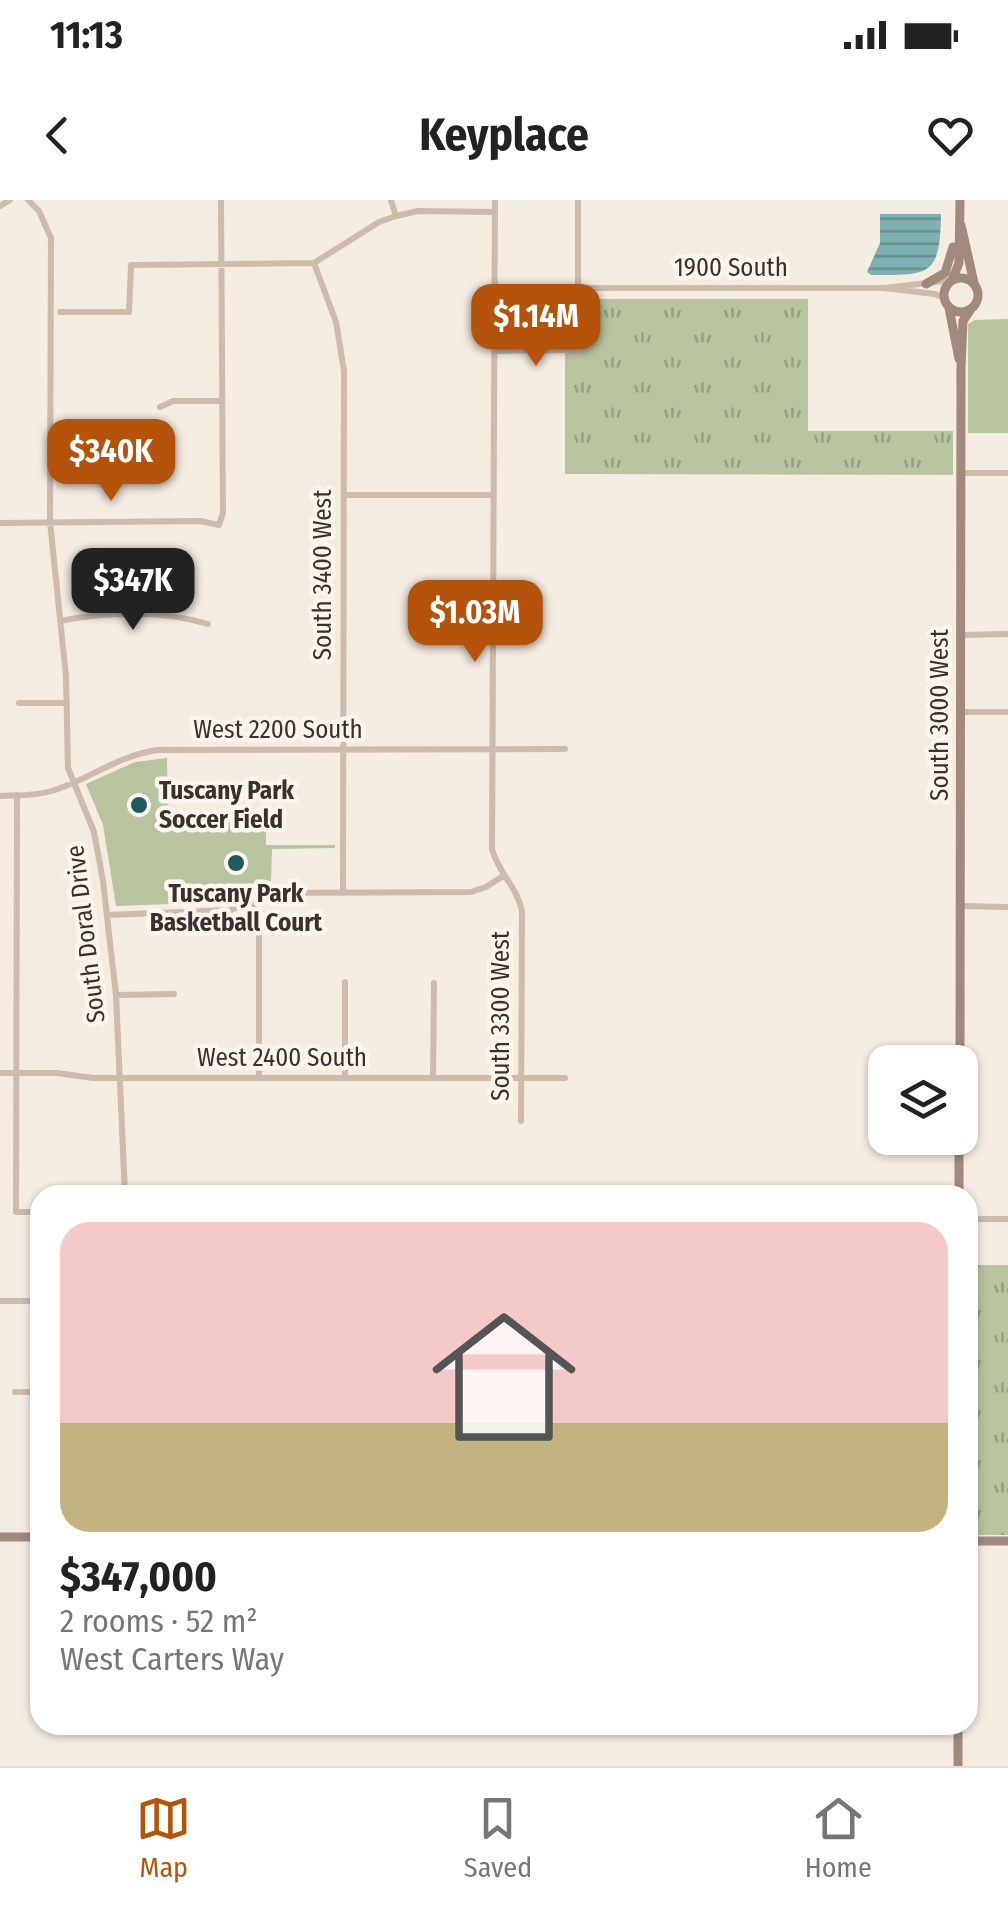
<!DOCTYPE html>
<meta charset="utf-8">
<style>
body{margin:0;font-family:"Fira Sans Condensed",sans-serif;background:#f2f2f2;color:#222;height:100vh;display:flex;flex-direction:column;font-size:38px;white-space:nowrap}
*{box-sizing:border-box;margin:0}
p{font-size:32px;color:#767676}
.icon{flex:none;width:55px;height:55px;fill:none;stroke:currentColor;stroke-width:2;stroke-linecap:round;stroke-linejoin:round}
.map{position:relative;flex:1;overflow:hidden}
.side{position:absolute;left:30px;top:985px;width:948px;height:550px;display:flex;flex-direction:column;background:#fff;border-radius:30px;box-shadow:0 2px 8px #0004}
.side>*{flex:none}
.buttons{position:absolute;left:868px;top:845px;display:grid;gap:20px}
.buttons a{display:grid;place-items:center;width:110px;height:110px;border-radius:20px;background:#fff;box-shadow:0 2px 8px #0004;font-size:50px}
.price{position:absolute;translate:-50% -85px;padding:0 22px;border-radius:20px;background:#b45309;color:#fff;font-size:32px;line-height:65px;filter:drop-shadow(0 2px 5px #0008)}
.price::after{content:'';position:absolute;left:50%;top:60px;width:30px;height:22px;margin-left:-15px;background:inherit;clip-path:polygon(0 0,100% 0,50% 100%)}
.price.current{background:#222;color:#fff}
ul{padding:0;list-style:none}
li{display:grid;align-content:center;gap:20px;height:530px;padding:0 30px}
li+li{border-top:2px solid #e0e0e0}
li span{display:grid;place-items:center;height:310px;border-radius:30px;color:#555}
li>.icon{margin-inline-start:auto}
span .icon{width:180px;height:180px;fill:#fffc;stroke-width:1}
li b{font-size:42px}
.status{display:flex;justify-content:space-between;align-items:center;height:70px;padding:0 50px;background:#fff;direction:ltr}
.status svg{height:28px;fill:currentColor}
header{display:flex;justify-content:space-between;align-items:center;height:130px;padding:0 30px;background:#fff;font-size:45px;font-weight:700}
.tab-bar{display:flex;justify-content:space-around;align-items:center;height:140px;border-top:2px solid #e0e0e0;background:#fff;font-size:28px;color:#767676}
.tab-bar a{display:grid;justify-items:center;gap:5px}
.tab-bar .current{color:#b45309}
.map>svg:first-child{display:block}
.grass{fill:url(#grass-tufts)}
.park{fill:#b8c4a0}
.water{fill:url(#water-rules)}
.lines{fill:none;stroke-linecap:round;stroke-linejoin:round}
.street{stroke:#cdbbac;stroke-width:6}
.secondary{stroke:#a18a7d;stroke-width:9}
.poi-dot{fill:#1f5a5e;stroke:#fbf5ee;stroke-width:4}
.labels{text-anchor:middle;dominant-baseline:central;stroke-width:9;stroke-linejoin:round;paint-order:stroke}
.street-label{font-size:25px;fill:#3b302b;stroke:#fbf5ee}
.poi-label{font-size:25px;font-weight:bold;fill:#3b302b;stroke:#fbf5ee;text-anchor:start}
</style>
<div class="status"><b>11:13</b><svg viewBox="0 0 49 12"><path d="M0 12V9h3v3zM5 12V6h3v6zM10 12V3h3v9zM15 12V0h3v12zM26 1h20v11H26zM47 4h2v5h-2z"/></svg></div>
<header><svg class="icon" aria-label="back" viewBox="0 0 24 24"><path d="M15 5l-7 7 7 7"/></svg>Keyplace<svg class="icon" aria-label="heart" viewBox="0 0 24 24"><path d="M12 20l-8-8c-3-5 5-10 8-4 3-6 11-1 8 4z"/></svg></header>
<div class="map">
<svg width="1008" height="1566" viewBox="0 0 1008 1566">
<defs>
<pattern id="grass-tufts" width="24" height="20" patternUnits="userSpaceOnUse" patternTransform="scale(2.5)"><rect width="24" height="20" fill="#b8c4a0"/><path d="M3 7l-1-3M5 7V3M7 7l1-3M15 17l-1-3M17 17v-4M19 17l1-3" fill="none" stroke="#97a083"/></pattern>
<pattern id="water-rules" width="6" height="5" patternUnits="userSpaceOnUse" patternTransform="scale(2.5)"><rect width="6" height="5" fill="#7fb0b2"/><path d="M0 2.5h6" fill="none" stroke="#699091"/></pattern>
</defs>
<rect width="100%" height="100%" fill="#f4ebe1"/>
<path class="grass" d="M565,99H808V231H953V275L565,274Z
M968,1065H1008V1335H968Z"/>
<path class="park" d="M1008,119V233H968V124L975,120Z
M167,558L168,619L266,620V645H335V648L272,649L271,684L222,702L116,706L103,625L86,584L135,562Z"/>
<path class="water" d="M880,14H941C940,77 930,75 871,75L867,72L880,43Z"/>
<g class="lines">
<path class="street" d="M28,0L39,11L51,38L50,322L66,476L68,568L94,632L103,681L116,795L125,995
M391,0L396,16
M495,0L492,649C498,673 517,686 522,711L521,921
M0,6L10,0
M314,63L336,122L344,171L343,693
M578,88H884L935,94L944,98
M885,88L952,80
M60,112H129L131,65L314,63L379,22L396,16L418,11L495,12
M495,151L578,150V0
M160,207L173,201H222
M960,273H1008
M344,295H494
M0,323L200,321L219,325L223,313L221,0
M60,421C107,412 162,410 208,424
M960,435L1008,434
M19,503H67
M960,512H1008
M17,595L16,1012H40
M0,596C19,595 37,596 55,590C91,578 118,556 157,550L565,549
M251,702L259,715V878
M960,706L1008,707
M107,715L231,710L268,693L471,692L486,687L503,676
M116,795L174,794
M0,873H57L93,878H565
M345,878V782
M433,878L434,783
M968,1019H1008
M0,1101H40
M15,1192H40"/>
<path class="secondary" d="M961,25L974,83
M944 95a17 17 0 1 1 34 0a17 17 0 1 1-34 0Z
M952,80L959,63L960,0
M926,84L945,73L953,47
M949,108L959,159
M960,862L961,167L963,121L971,109
M959,995V938
M0,1337H40
M968,1341H1008
M958,1566V1525"/>
</g>
<g class="poi-dot">
<circle cx="139" cy="605" r="10"/>
<circle cx="236" cy="663" r="10"/>
</g>
<g class="labels">
<g class="street-label">
<text x="731" y="68">1900 South</text>
<text transform="translate(323 375) rotate(-90)">South 3400 West</text>
<text transform="translate(940 515) rotate(-90)">South 3000 West</text>
<text x="278" y="530">West 2200 South</text>
<text transform="translate(86 734) rotate(-97)">South Doral Drive</text>
<text transform="translate(501 816) rotate(-90)">South 3300 West</text>
<text x="282" y="858">West 2400 South</text>
</g>
<g class="poi-label">
<text x="159" y="591">Tuscany Park<tspan x="159" dy="29">Soccer Field</tspan></text>
<text x="236" y="694" text-anchor="middle">Tuscany Park<tspan x="236" dy="29">Basketball Court</tspan></text>
</g>
</g>
</svg>
<div class="buttons">
<a><svg class="icon" aria-label="layers" viewBox="0 0 24 24"><path d="M12 4l9 5-9 5-9-5zM3 14l9 5 9-5"/></svg></a>
</div>
<b class="price" style="left:536px;top:169px">$1.14M</b>
<b class="price" style="left:111px;top:304px">$340K</b>
<b class="price current" style="left:133px;top:433px">$347K</b>
<b class="price" style="left:475px;top:465px">$1.03M</b>
<section class="side">
<ul>
<li><span style="background:linear-gradient(#f6c9c9 65%,#c2b280 0)"><svg class="icon" aria-label="home" viewBox="0 0 24 24"><path d="M3 11l9-7 9 7M6 9v11h12V9"/></svg></span><div><b>$347,000</b><p>2 rooms · 52 m²</p><p>West Carters Way</p></div></li>
</ul>
</section>
</div>
<nav class="tab-bar">
<a class="current"><svg class="icon" aria-label="map" viewBox="0 0 24 24"><path d="M3 6l6-2 6 2 6-2v14l-6 2-6-2-6 2zM9 4v14M15 6v14"/></svg>Map</a>
<a><svg class="icon" aria-label="saved" viewBox="0 0 24 24"><path d="M7 4h10v16l-5-4-5 4z"/></svg>Saved</a>
<a><svg class="icon" aria-label="home" viewBox="0 0 24 24"><path d="M3 11l9-7 9 7M6 9v11h12V9"/></svg>Home</a>
</nav>
